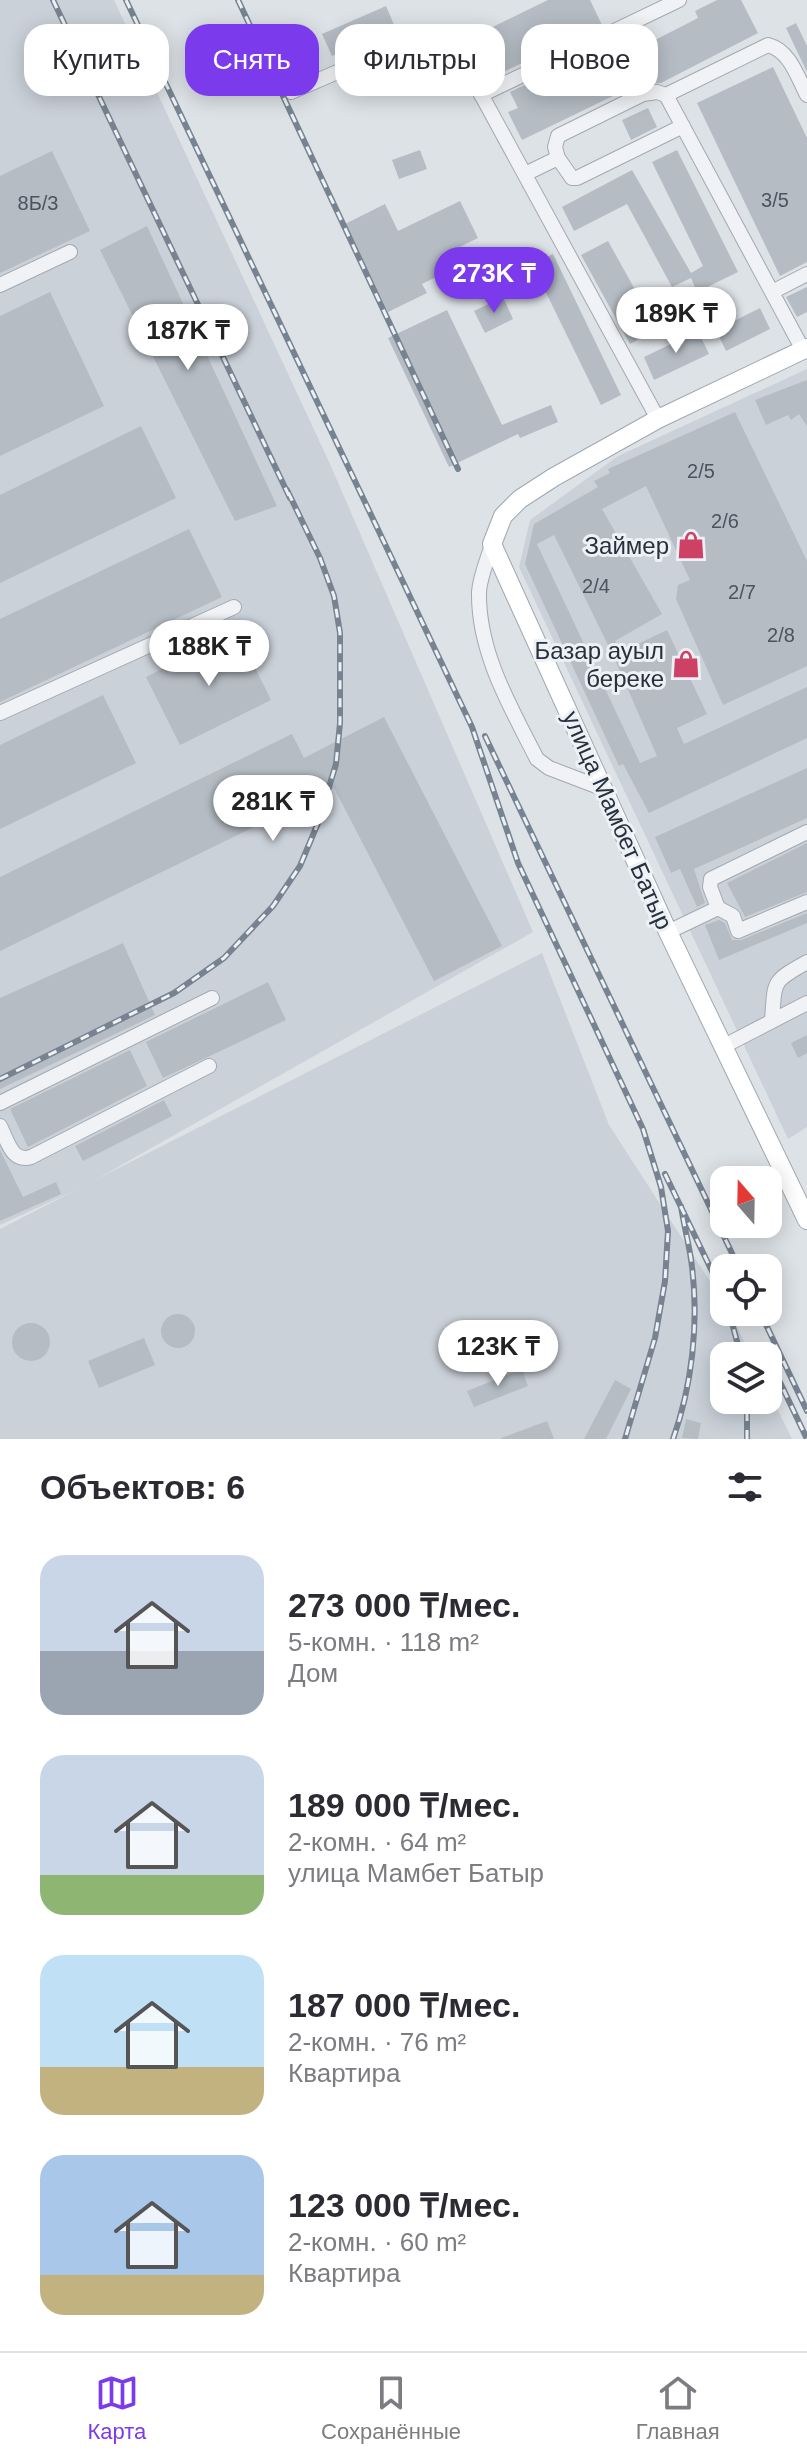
<!DOCTYPE html>
<html lang="ru">
<meta charset="utf-8">
<style>
body{margin:0;font-family:Helvetica,sans-serif;background:#f7f7f7;color:#2b2b33;height:100vh;display:flex;flex-direction:column;font-size:30px;white-space:nowrap}
*{box-sizing:border-box;margin:0}
p{font-size:26px;color:#7c7c81}
.icon{flex:none;width:44px;height:44px;fill:none;stroke:currentColor;stroke-width:2;stroke-linecap:round;stroke-linejoin:round}
.map{position:relative;height:1439px;overflow:hidden}
.sheet{display:flex;flex-direction:column;background:#fff;flex:1}
.sheet>*{flex:none}
.top-card{position:absolute;left:24px;top:24px;width:760px;height:72px;display:flex;gap:16px}
.needle{width:52px;rotate:340deg}
.tools{position:absolute;left:710px;top:1166px;display:grid;gap:16px}
.tools a{display:grid;place-items:center;width:72px;height:72px;border-radius:16px;background:#fff;box-shadow:0 4px 20px #0003;font-size:40px}
.price{position:absolute;translate:-50% -68px;padding:0 18px;border-radius:28px;background:#fff;color:#222;font-size:26px;line-height:52px;filter:drop-shadow(0 2px 4px #0008)}
.price::after{content:'';position:absolute;left:50%;top:48px;width:24px;height:18px;margin-left:-12px;background:inherit;clip-path:polygon(0 0,100% 0,50% 100%)}
.price.selected{background:#7c3aed;color:#fff}
ul{padding:0;list-style:none}
li{display:flex;align-items:center;gap:24px;height:200px;padding:0 40px}
li span{display:grid;place-items:center;flex:none;width:224px;height:160px;border-radius:24px;color:#555}
li>.icon{margin-inline-start:auto}
span .icon{width:96px;height:96px;fill:#fffc;stroke-width:1}
li b{font-size:34px}
h2{display:flex;justify-content:space-between;align-items:center;height:96px;padding:0 40px;font-size:34px}
.chip{padding:0 28px;border-radius:24px;background:#fff;box-shadow:0 4px 20px #0003;font-size:28px;line-height:72px}
.chip.selected{background:#7c3aed;color:#fff}
.menu{display:flex;justify-content:space-around;align-items:center;height:112px;border-top:2px solid #e1e1e2;background:#fff;font-size:22px;color:#7c7c81}
.menu a{display:grid;justify-items:center;gap:4px}
.menu .selected{color:#7c3aed}
.map>svg:first-child{display:block}
.built{fill:#cbd1d9}
.building{fill:#b5bcc4;fill-rule:evenodd}
.lines{fill:none;stroke-linecap:round;stroke-linejoin:round}
.minor-casing{stroke:#a3a9b1;stroke-width:16}
.major-casing{stroke:#9da8b3;stroke-width:20}
.minor{stroke:#f0f2f5;stroke-width:14}
.major{stroke:#fff;stroke-width:18}
.rail-casing{stroke:#778390;stroke-width:6}
.rail{stroke:#edf1f5;stroke-width:3;stroke-dasharray:9;stroke-linecap:butt}
.labels{text-anchor:middle;dominant-baseline:central;stroke-width:6;stroke-linejoin:round;paint-order:stroke}
.number-label{font-size:20px;fill:#4a5460}
.poi-label{font-size:24px;fill:#27313e;stroke:#edf1f5;text-anchor:end}
.street-label{font-size:24px;fill:#27313e;stroke:#edf1f5}
</style>
<div class="map">
<svg width="807" height="1439" viewBox="0 0 807 1439">
<rect width="100%" height="100%" fill="#dde2e7"/>
<path class="built" d="M0,0H114L330,464L533,932L95,1180L542,953L609,1125L724,1303V1312L731,1314L751,1356H724V1400H768V1390L792,1439H0V1229L76,1190L0,1225Z
M807,369V1127L788,1139L519,567L530,520L618,456Z"/>
<path class="building" d="M548,0H590L602,25L493,77L474,36Z
M717,0H741L758,33L661,83L645,84L644,81L522,140L508,112L518,108L510,92L610,44L618,59L698,18L695,11Z
M386,6L395,27L332,56L322,34Z
M796,23L807,46V72L786,28Z
M773,67L807,138V262L780,276L697,103Z
M648,108L657,127L631,140L622,120Z
M420,150L427,169L399,179L392,160Z
M677,150L738,272L697,292L691,278L672,287L627,204L574,231L562,207L632,170L691,273L703,266L652,162Z
M52,151L90,231L0,273V176Z
M460,201L478,238L447,253L454,268L422,284L427,293L388,312L345,224L385,204L398,231Z
M147,226L277,506L235,521L100,250Z
M608,241L657,329L630,344L581,255Z
M553,254L621,395L601,405L532,264Z
M807,287V312L797,317L786,297Z
M50,292L104,406L0,456V316Z
M503,297L513,319L485,333L474,311Z
M760,308L770,329L726,351L716,330Z
M447,310L502,425L551,405L558,422L520,438L518,434L449,467L388,338Z
M698,331L709,354L654,380L644,357Z
M807,380V426L799,414L791,420L788,415L766,425L755,400Z
M735,412L807,561V666L723,705L676,599L678,585L690,580L646,486L602,509L662,614L615,641L621,652L667,630L707,714L677,728L684,744L807,687V738L649,813L623,764L619,766L525,564L534,524L598,487L594,481L610,473L608,469ZM554,535L612,653L657,756L640,763L537,544Z
M141,426L176,498L0,583V495Z
M189,529L222,597L0,702V619Z
M237,631L271,700L180,745L146,677Z
M103,695L136,763L0,829V745Z
M384,717L502,946L434,981L334,788L0,951V877L292,734L304,758Z
M807,768V818L694,869L705,903L697,907L680,869L671,873L655,837Z
M807,843V892L745,917L727,883Z
M807,913V923L719,960L705,925L719,920L725,923L732,940H741Z
M123,943L155,1015L0,1089V998Z
M268,982L286,1020L163,1078L146,1042Z
M807,1035V1053L798,1058L791,1043Z
M130,1050L147,1086L28,1147L10,1109Z
M164,1100L172,1116L83,1161L75,1146Z
M0,1150L23,1197L56,1182L61,1194L0,1221Z
M161 1331a17 17 0 1 1 34 0a17 17 0 1 1-34 0Z
M12 1342a19 19 0 1 1 38 0a19 19 0 1 1-38 0Z
M144,1338L155,1365L99,1388L88,1361Z
M522,1369L528,1386L474,1407L467,1391Z
M615,1380L631,1389L606,1439H584Z
M686,1419L701,1423L698,1439L682,1438Z
M547,1421L554,1439H502L501,1438Z"/>
<g class="lines">
<defs>
<path id="minor" d="M291,92L400,45L439,32L458,52L658,419
M481,95L679,0
M558,158L572,178H577L683,126
M525,174L558,158L555,147L558,136L643,94L657,92L666,95
M0,285L70,252
M772,292L807,274
M803,350L666,95L768,45C790,51 797,76 807,95
M492,544C488,559 480,576 479,592C478,652 510,706 537,759L549,768L604,789
M0,713L234,607
M807,832L711,879L710,887L718,908L733,916L738,931L807,902
M668,932L718,908
M772,1021C775,981 771,982 807,962
M724,1046L807,1003
M0,1103L212,998
M0,1126C8,1142 12,1163 31,1157L209,1066"/>
<path id="major" d="M807,348L658,419L554,477L520,499L503,516L492,544L668,932L807,1220"/>
</defs>
<use href="#minor" class="minor-casing"/>
<use href="#major" class="major-casing"/>
<use href="#minor" class="minor"/>
<use href="#major" class="major"/>
<defs>
<path id="rail" d="M53,0L290,498
M126,0L472,727L518,863L643,1129L661,1187L668,1231L665,1281L655,1338L625,1439
M238,0L458,469
M485,736L739,1268
M0,1079L174,993L224,958L273,906L300,866L318,823L336,764L340,723V633L334,596L320,558L287,490
M665,1174L724,1296
M729,1312L741,1356
M760,1312L807,1411
M768,1357L807,1439
M673,1439C692,1386 699,1323 692,1267C690,1247 684,1227 681,1206
M747,1439V1400"/>
</defs>
<use href="#rail" class="rail-casing"/>
<use href="#rail" class="rail"/>
</g>
<defs>
<symbol id="shop-bare" viewBox="-9 -9 18 18"><path d="M-5-2.5h2.3a2.7 3.5 0 0 1 5.4 0H5L5.5 6h-11ZM-1.5-2.5h3a1.5 2.3 0 0 0-3 0Z" fill="#cd4264" stroke="#edf1f5" stroke-width="2.5" paint-order="stroke"/></symbol>
</defs>
<g fill-rule="evenodd">
<use href="#shop-bare" x="671" y="525" width="40" height="40"/>
<use href="#shop-bare" x="666" y="644" width="40" height="40"/>
</g>
<g class="labels">
<g class="number-label">
<text x="775" y="200">3/5</text>
<text x="38" y="203">8Б/3</text>
<text x="701" y="471">2/5</text>
<text x="725" y="521">2/6</text>
<text x="596" y="586">2/4</text>
<text x="742" y="592">2/7</text>
<text x="781" y="635">2/8</text>
</g>
<g class="poi-label">
<text x="669" y="545">Займер</text>
<text x="664" y="650">Базар ауыл<tspan x="664" dy="28">береке</tspan></text>
</g>
<g class="street-label">
<text transform="translate(618 820) rotate(66)">улица Мамбет Батыр</text>
</g>
</g>
</svg>
<div class="tools">
<a><svg class="needle" viewBox="-14 -14 28 28"><path d="M0-13l5 13h-10z" fill="#e53935"/><path d="M0 13l5-13h-10z" fill="#7c7c81"/></svg></a>
<a><svg class="icon" aria-label="locate" viewBox="0 0 24 24"><circle cx="12" cy="12" r="6"/><path d="M12 2v4M12 18v4M2 12h4M18 12h4"/></svg></a>
<a><svg class="icon" aria-label="layers" viewBox="0 0 24 24"><path d="M12 4l9 5-9 5-9-5zM3 14l9 5 9-5"/></svg></a>
</div>
<b class="price selected" style="left:494px;top:315px">273K ₸</b>
<b class="price" style="left:676px;top:355px">189K ₸</b>
<b class="price" style="left:188px;top:372px">187K ₸</b>
<b class="price" style="left:209px;top:688px">188K ₸</b>
<b class="price" style="left:273px;top:843px">281K ₸</b>
<b class="price" style="left:498px;top:1388px">123K ₸</b>
<div class="top-card">
<a class="chip">Купить</a>
<a class="chip selected">Снять</a>
<a class="chip">Фильтры</a>
<a class="chip">Новое</a>
</div>
</div>
<section class="sheet">
<h2>Объектов: 6<svg class="icon" aria-label="filters" viewBox="0 0 24 24"><path d="M4 7h16M4 17h16"/><circle cx="9" cy="7" r="2"/><circle cx="15" cy="17" r="2"/></svg></h2>
<ul>
<li><span style="background:linear-gradient(#c9d6e8 60%,#9aa5b1 0)"><svg class="icon" aria-label="home" viewBox="0 0 24 24"><path d="M3 11l9-7 9 7M6 9v11h12V9"/></svg></span><div><b>273 000 ₸/мес.</b><p>5-комн. · 118 m²</p><p>Дом</p></div></li>
<li><span style="background:linear-gradient(#c9d6e8 75%,#8fb573 0)"><svg class="icon" aria-label="home" viewBox="0 0 24 24"><path d="M3 11l9-7 9 7M6 9v11h12V9"/></svg></span><div><b>189 000 ₸/мес.</b><p>2-комн. · 64 m²</p><p>улица Мамбет Батыр</p></div></li>
<li><span style="background:linear-gradient(#bfe0f5 70%,#c2b280 0)"><svg class="icon" aria-label="home" viewBox="0 0 24 24"><path d="M3 11l9-7 9 7M6 9v11h12V9"/></svg></span><div><b>187 000 ₸/мес.</b><p>2-комн. · 76 m²</p><p>Квартира</p></div></li>
<li><span style="background:linear-gradient(#a9c7e8 75%,#c2b280 0)"><svg class="icon" aria-label="home" viewBox="0 0 24 24"><path d="M3 11l9-7 9 7M6 9v11h12V9"/></svg></span><div><b>123 000 ₸/мес.</b><p>2-комн. · 60 m²</p><p>Квартира</p></div></li>
</ul>
</section>
<nav class="menu">
<a class="selected"><svg class="icon" aria-label="map" viewBox="0 0 24 24"><path d="M3 6l6-2 6 2 6-2v14l-6 2-6-2-6 2zM9 4v14M15 6v14"/></svg>Карта</a>
<a><svg class="icon" aria-label="saved" viewBox="0 0 24 24"><path d="M7 4h10v16l-5-4-5 4z"/></svg>Сохранённые</a>
<a><svg class="icon" aria-label="home" viewBox="0 0 24 24"><path d="M3 11l9-7 9 7M6 9v11h12V9"/></svg>Главная</a>
</nav>
